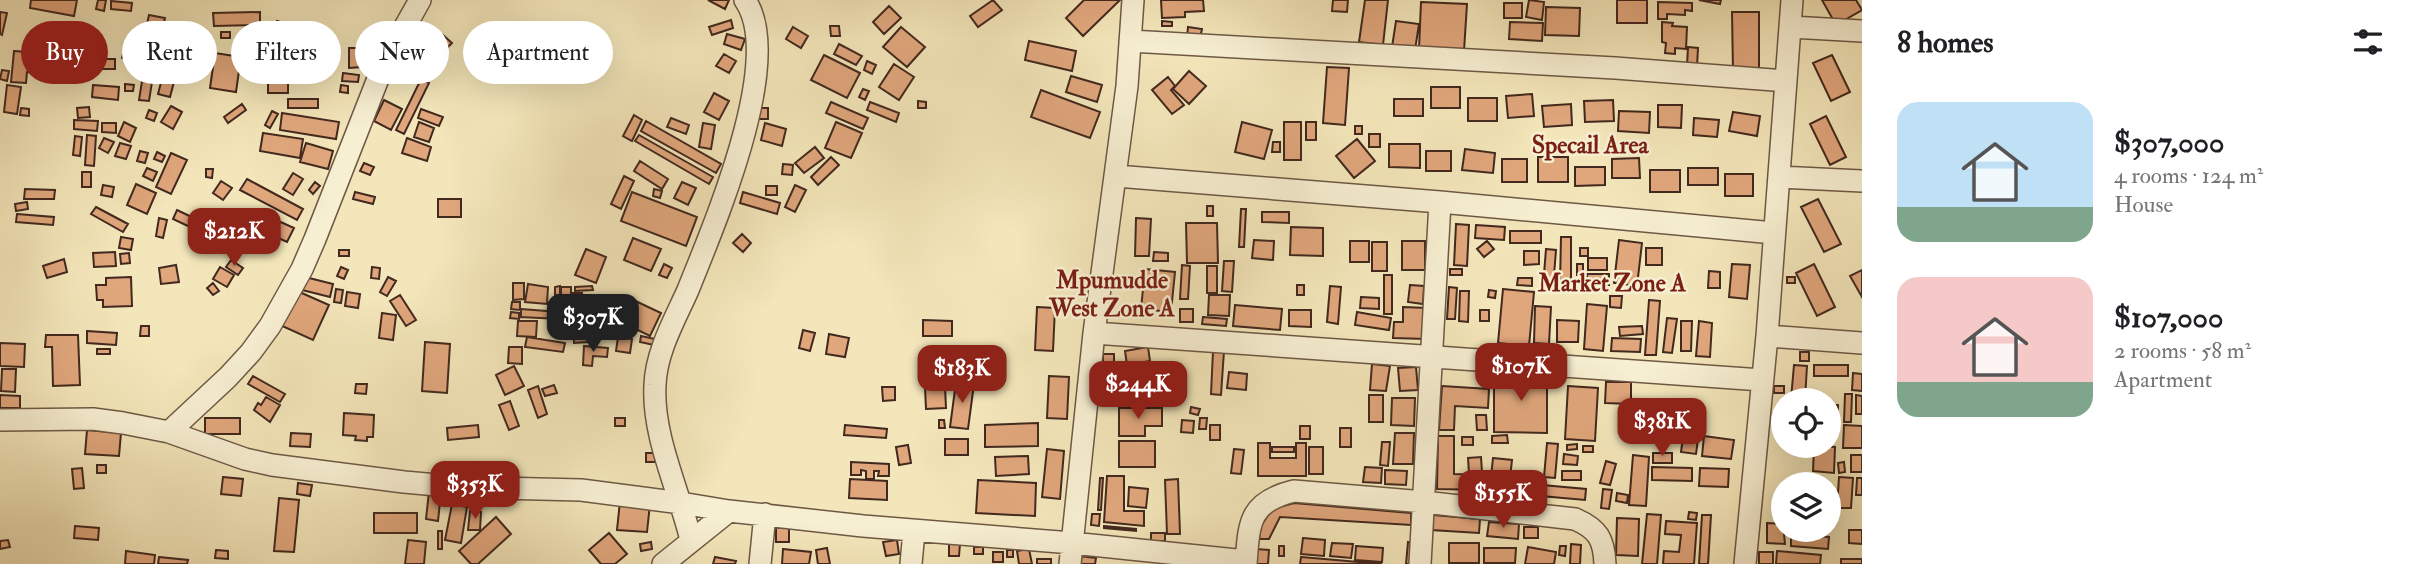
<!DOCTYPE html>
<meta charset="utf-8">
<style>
body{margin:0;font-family:"IM FELL Double Pica",serif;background:#f2f2f2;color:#202124;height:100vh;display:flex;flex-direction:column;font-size:26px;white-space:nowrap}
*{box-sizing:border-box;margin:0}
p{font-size:23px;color:#757577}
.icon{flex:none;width:38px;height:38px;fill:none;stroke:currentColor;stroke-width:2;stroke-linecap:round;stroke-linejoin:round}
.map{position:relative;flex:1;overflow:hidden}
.sheet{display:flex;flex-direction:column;background:#fff;width:560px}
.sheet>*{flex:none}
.hud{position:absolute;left:21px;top:21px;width:665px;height:63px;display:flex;gap:14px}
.fabs{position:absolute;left:1771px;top:388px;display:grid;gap:14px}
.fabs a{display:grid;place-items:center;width:70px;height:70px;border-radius:50%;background:#fff;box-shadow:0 7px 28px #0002;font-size:35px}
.price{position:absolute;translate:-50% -60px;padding:0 16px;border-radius:14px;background:#8f2418;color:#fff;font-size:23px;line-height:46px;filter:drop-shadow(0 2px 4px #0008)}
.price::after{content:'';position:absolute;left:50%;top:42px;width:21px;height:16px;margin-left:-10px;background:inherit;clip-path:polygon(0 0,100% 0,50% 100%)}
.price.active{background:#222;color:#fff}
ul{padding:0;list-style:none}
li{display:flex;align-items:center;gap:21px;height:175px;padding:0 35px}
li span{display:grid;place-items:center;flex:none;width:196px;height:140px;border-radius:21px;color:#555}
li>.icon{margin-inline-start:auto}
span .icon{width:84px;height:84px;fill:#fffc;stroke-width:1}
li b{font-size:30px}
h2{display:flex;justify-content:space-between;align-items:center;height:84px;padding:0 35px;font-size:30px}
.chip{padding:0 24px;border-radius:32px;background:#fff;box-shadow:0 7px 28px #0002;font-size:24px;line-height:63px}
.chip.active{background:#8f2418;color:#fff}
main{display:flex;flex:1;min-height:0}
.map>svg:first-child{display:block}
.building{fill:#e0a67c;stroke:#42281e;stroke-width:2}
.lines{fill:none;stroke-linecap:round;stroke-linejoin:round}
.minor-casing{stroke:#6e5845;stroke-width:24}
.minor{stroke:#f7efd2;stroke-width:21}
.labels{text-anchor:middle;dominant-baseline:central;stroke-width:5;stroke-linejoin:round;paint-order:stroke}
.quarter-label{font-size:24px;font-weight:bold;fill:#7a1f14;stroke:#f7efd2}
</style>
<main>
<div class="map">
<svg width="1862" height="564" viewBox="0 0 1862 564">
<rect width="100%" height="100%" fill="#f3e6ba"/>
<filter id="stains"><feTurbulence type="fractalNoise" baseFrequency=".00286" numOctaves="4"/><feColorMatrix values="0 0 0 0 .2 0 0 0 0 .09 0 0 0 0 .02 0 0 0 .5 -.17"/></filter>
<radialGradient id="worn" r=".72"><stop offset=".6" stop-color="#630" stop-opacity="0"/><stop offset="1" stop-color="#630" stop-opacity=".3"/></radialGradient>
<path class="building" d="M31,0H77L74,16L30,8Z
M98,0H106L104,11L96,9Z
M708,0H729L725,9Z
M993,0L1002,10L978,27L970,16Z
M1084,0H1120L1083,36L1066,18Z
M1161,0H1203L1204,11L1185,12V17L1162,18Z
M1333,0H1348L1347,12L1332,11Z
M1365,0H1388L1383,45L1359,42Z
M1529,0L1544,2L1542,20L1526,17Z
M1617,0H1647V23H1617Z
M1699,0H1721L1720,4Z
M1822,0H1856L1862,10L1836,25Z
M111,1L132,3L131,11L111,9Z
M1421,2L1467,4L1464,51L1419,49Z
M1658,2L1692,3V11L1685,10V15L1667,14V19H1658Z
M1504,3H1522V18H1504Z
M889,6L901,18L884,34L873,22Z
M1546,7L1580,8L1579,36L1545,35Z
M0,12L7,13L2,35L0,34Z
M260,12V25L214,26L213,13Z
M1732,12H1759V72H1733Z
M149,15L165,18L158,49L142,46Z
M731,20L733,28L712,35L709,27Z
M277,21L297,27L295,33L275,27Z
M1162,21L1172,22V26H1162Z
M1396,21L1419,24L1415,50L1392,47Z
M1510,22L1543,23L1542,41L1509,39Z
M1662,22L1673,23L1672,26L1687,27L1686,49L1675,48V54L1665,53L1666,43L1662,42Z
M830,26H839L840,36H831Z
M793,27L808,36L801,48L786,39Z
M901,27L925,47L907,67L883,47Z
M1188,27L1202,29L1200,38L1187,37Z
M307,31H314V38H307Z
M221,32H230V38H221Z
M727,34L745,39L741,50L724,44Z
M443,35L452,43L442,53L434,46Z
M1029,41L1076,51L1072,71L1025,60Z
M839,44L862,56L856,65L834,54Z
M125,47L149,52L146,63L122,58Z
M1688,47L1698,48L1697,67L1687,66Z
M349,48H362V67L349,68Z
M14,51L41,53L39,73L27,72L26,83L11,82Z
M303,51L305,78L295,79L293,52Z
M63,53L66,73L47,76L44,56Z
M215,53L241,57L236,92L210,88Z
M724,54L736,61L729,73L716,66Z
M824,55L860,73L847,98L811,80Z
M1832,55L1850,92L1831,101L1813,63Z
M93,59H115V69H93Z
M867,61L876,65L872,74L864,70Z
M894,64L914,77L899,100L879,87Z
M309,67H316L317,77L310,78Z
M1327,67L1349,68L1345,125L1323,123Z
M2,70L9,71L7,81L0,79Z
M1189,71L1206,86L1189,104L1173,89Z
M343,73L359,75L358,82L342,81Z
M163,75L175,78L170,97L158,94Z
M1071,76L1102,85L1097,102L1066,92Z
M1168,77L1175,86L1171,90L1184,105L1172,114L1152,90Z
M421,79L429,83L404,134L396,130Z
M142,81L152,82L149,101L139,100Z
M268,83H288V93H268Z
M125,84L134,85L133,91H125Z
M7,85L21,87L17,114L4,112Z
M93,85L119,87L118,100L92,97Z
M341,85L348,86V93L340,92Z
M1431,87H1460V108H1431Z
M863,89L869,91L865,100L859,97Z
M1041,90L1100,112L1090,138L1031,117Z
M714,93L729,101L719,120L704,112Z
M1532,94L1534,116L1508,118L1506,96Z
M1468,98H1497V121H1468Z
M288,99H318V108H288Z
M1394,99H1423V116H1394Z
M384,100L402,109L391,130L374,121Z
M1613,100L1614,121L1585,122L1584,101Z
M918,101L926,102V108H918Z
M831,102L868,118L863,129L826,113Z
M870,102L899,113L896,122L867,110Z
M242,104L246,110L228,123L224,117Z
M1571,104L1572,125L1544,127L1542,106Z
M1658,105H1682L1681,128L1658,127Z
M171,106L182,112L173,129L161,122Z
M89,107L90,117L78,118L77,108Z
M21,108L29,109V116L20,115Z
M758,108H768V119H758Z
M421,109L443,117L439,126L418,118Z
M149,110L157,113L154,121L146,118Z
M272,111L278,114L270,128L265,125Z
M1619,111L1650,112L1649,133L1618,131Z
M1733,112L1760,116L1757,136L1729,131Z
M282,113L339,122L336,139L280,130Z
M634,115L642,120L632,141L623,136Z
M1826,116L1846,157L1830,165L1810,124Z
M671,118L689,125L686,134L667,127Z
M1694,118L1719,120L1717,137L1693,135Z
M74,120L98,121L97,131L74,129Z
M646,121L721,164L716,173L641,131Z
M124,122L136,128L130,142L118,136Z
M419,122L434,128L429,142L414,137Z
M836,122L862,133L851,158L825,148Z
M1242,122L1272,130L1264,159L1235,152Z
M1284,122H1301V160H1284Z
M1306,122H1316V140H1306Z
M102,123H116V133L102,132Z
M703,123L715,125L711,149L699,147Z
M765,123L786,129L782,146L761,140Z
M1355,126H1362V134H1355Z
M263,133L303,139L300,158L260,151Z
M1369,134H1380V147H1369Z
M87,135L96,136L94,166L85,165Z
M639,135L713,177L709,184L635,141Z
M75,136L82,137L80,156L73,155Z
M104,138L114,142L108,153L99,148Z
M407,138L431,147L427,161L402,153Z
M1357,139L1375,161L1354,178L1336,156Z
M1273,142H1280V152H1272Z
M120,143L131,146L126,159L115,156Z
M306,143L333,151L328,169L300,162Z
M1389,144H1420V168L1389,167Z
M815,147L824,158L804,173L795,163Z
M1465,149L1495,153L1493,173L1462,170Z
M140,151L148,153L145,163L137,161Z
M1426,151H1451V171H1426Z
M157,152L165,156L162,162L154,159Z
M171,153L187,160L171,194L156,187Z
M831,157L839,165L818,185L811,177Z
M1538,157H1568V182H1538Z
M1639,158L1640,178H1612V159Z
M1502,159H1527V182H1502Z
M640,161L668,179L662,189L634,171Z
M364,163L374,167L370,175L360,171Z
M783,164L793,165L792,175L782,174Z
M1575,167H1605V185L1575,186Z
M147,168L157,172L153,181L143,176Z
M1688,168H1718V185H1688Z
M206,169H213L212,178L206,177Z
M1650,170H1680V192H1650Z
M82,172H91V187H82Z
M293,173L303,179L293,195L283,189Z
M1725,174H1753V196H1725Z
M624,176L634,181L621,209L611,204Z
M247,179L303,209L297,220L240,190Z
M221,181L232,188L223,200L213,193Z
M315,182L320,186L313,194L309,190Z
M682,182L696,188L688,205L674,198Z
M136,184L156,193L147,214L127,205Z
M103,185L114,187L112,197L101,195Z
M795,185L806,190L795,212L785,207Z
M766,186H777V195H766Z
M25,189L55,190L54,199H24Z
M654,189L662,191L660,198L653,196Z
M355,192L375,197L373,204L353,199Z
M632,192L697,217L686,246L621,221Z
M743,192L780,203L777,214L740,203Z
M438,199H461V217H438Z
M1818,199L1841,244L1824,252L1801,207Z
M27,202L28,209L16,211L15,204Z
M1207,206H1213V216H1207Z
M96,207L128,224L123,232L91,214Z
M1241,209H1246L1244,247H1239Z
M177,210L198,220L194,229L173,219Z
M1262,212H1289V223L1262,222Z
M17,214L54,217L53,225L16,222Z
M159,218L167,220L163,238L156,236Z
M1136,218L1151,219L1149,256H1135Z
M274,219L294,228L287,242L267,233Z
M1186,223H1217L1218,263H1187Z
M1456,224L1469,225L1467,266L1454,265Z
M1476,225L1505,227L1504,240L1475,238Z
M1291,227L1323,228V256L1290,255Z
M1510,231H1541V243H1510Z
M742,234L751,243L743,252L733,243Z
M121,237L133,239L131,250L119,248Z
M1561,237H1571V283H1560Z
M633,238L661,249L651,271L624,260Z
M1254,240L1274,241L1273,260L1252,258Z
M1619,240L1642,243L1637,286L1614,283Z
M1350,241H1369V262H1350Z
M1402,241H1425V270H1402Z
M1487,241L1494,249L1484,257L1477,249Z
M1372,242H1387V271H1372Z
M1580,248H1588V256H1580Z
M1646,248H1662V265H1646Z
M586,249L606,257L596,283L575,275Z
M1546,249L1556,250L1553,288L1543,287Z
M339,250H349V256H339Z
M1524,251H1539V264L1524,265Z
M115,252L116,266L94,267L93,253Z
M1154,252L1168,253V261H1153Z
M129,253L130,263L121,264L120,254Z
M1588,258H1607V270H1588Z
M64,259L67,272L47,278L43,266Z
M231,260L243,268L238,275L226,267Z
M1224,261H1234L1232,292L1222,291Z
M664,264L672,268L667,278L659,275Z
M1577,264H1583V275H1577Z
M1732,264L1750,265L1747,299L1729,297Z
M1814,264L1835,307L1817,316L1796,273Z
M176,265L179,282L161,284L159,268Z
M1182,265L1190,266L1188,299H1180Z
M1207,266H1217V293H1207Z
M220,267L234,275L227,287L213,279Z
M341,267L348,270L344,279L337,276Z
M372,267L380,268L379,279L371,278Z
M1145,269L1175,272L1171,312L1141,309Z
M1450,269H1462V275H1450Z
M1862,270V297L1850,276Z
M1709,271L1720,272V288H1708Z
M1587,274H1609V285L1587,284Z
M1384,275H1392V314H1384Z
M131,277L132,306L103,307V300H97L96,285H106V278Z
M305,277L333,284L330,297L302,290Z
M388,277L396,281L387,296L380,292Z
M1787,277H1795V283H1787Z
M1518,278H1532V286L1517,285Z
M213,283L219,291L213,295L207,288Z
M513,283H524V299L513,300Z
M528,284L548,287L547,304L525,302Z
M1297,285H1304V295H1297Z
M1410,285L1424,286L1423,304L1408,302Z
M560,286V295H555V287Z
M592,286L593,290L575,291V287Z
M1330,286L1341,287L1338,324L1327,322Z
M561,287H571V305H561Z
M1449,287L1457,288L1455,319H1447Z
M336,289L343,290L341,303L334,302Z
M1503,289L1534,292L1529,346L1498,343Z
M295,290L329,305L313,340L280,325Z
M1489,290L1496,291L1495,298L1488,297Z
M1460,291H1469L1468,322L1459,321Z
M347,292L360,294L358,308L345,306Z
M572,293H582V315H571Z
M400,295L416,320L406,326L390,301Z
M1209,295H1230L1229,316L1208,315Z
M1610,296H1622L1621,308L1610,307Z
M627,297L661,313L650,336L617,320Z
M1361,297L1379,298V309L1360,308Z
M1649,300L1660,301L1656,355H1645Z
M512,302H520V310L511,309Z
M1587,304L1607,306L1603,351L1584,349Z
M1235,305L1282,309L1280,330L1233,326Z
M1535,306L1551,307L1549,344L1534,343Z
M1037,307L1055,308L1053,351L1035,350Z
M1403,307L1428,308L1427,339L1393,338L1394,322H1403Z
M521,309L559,312V319L521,317Z
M1180,309H1193V322H1180Z
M1289,310H1311V327L1289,326Z
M1480,310H1489V321H1480Z
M511,312L519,313V319L510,318Z
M1357,312L1391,318L1389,330L1355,325Z
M382,313L396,315L393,340L379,338Z
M1203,317L1227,319L1226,326L1202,324Z
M1667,318L1677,319L1672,353L1663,352Z
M923,320L952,321V336H923Z
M1557,320L1579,321L1578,342H1557Z
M518,321H537L536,337L517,336Z
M1681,321H1692L1691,351H1681Z
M1699,321L1712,323L1710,357L1696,356Z
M141,326H149V336H140Z
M1642,326L1643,334L1620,336L1619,327Z
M574,328H588V342L574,343Z
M803,330L815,333L810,351L799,348Z
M87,331L117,333L116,345L87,343Z
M829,334L849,338L845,357L826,354Z
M46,335H78L80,385L53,386L52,347H45Z
M641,336L655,339L654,345L640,342Z
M527,337L565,343L563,352L525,347Z
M618,337L632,339L630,353L616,351Z
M1612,338L1641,339L1640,352L1611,351Z
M425,342L450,344L447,393L422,391Z
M0,343L25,344L24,367L0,366Z
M584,346L608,348L607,357L593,356L592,366L583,365Z
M509,347H522V364L508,363Z
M1148,347L1150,361L1127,365L1125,351Z
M97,349H110V354H97Z
M1213,351H1224L1221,395L1211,394Z
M1800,352H1809V361H1800Z
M1103,354H1114V362H1103Z
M951,362V379L934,380V363Z
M1372,364L1390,366L1386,391L1370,390Z
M1794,365L1807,366L1805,399H1791Z
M1814,365H1848V376H1814Z
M514,366L524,386L505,395L496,375Z
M1416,367L1418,390L1400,391L1398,368Z
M2,369H16L15,392L1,391Z
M1142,369H1159V392H1142Z
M1229,372L1247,374L1246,390L1227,388Z
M1494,373H1547V433L1494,432Z
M1853,373L1862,374V391L1852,390Z
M253,376L285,394L280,402L248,384Z
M1049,376L1069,377L1067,419L1047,418Z
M956,382L974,384L968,429L950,427Z
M1606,382H1631V404L1605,403Z
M356,384H367L366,394L355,393Z
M554,385L557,393L545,396L542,389Z
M538,386L547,414L538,418L528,390Z
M945,386L946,408L926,409L925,387Z
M1442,386L1489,389L1488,408L1455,406L1454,430H1439Z
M1568,386L1598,388L1595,441L1565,439Z
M1774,386H1784V393H1774Z
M882,387H895V400L883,401Z
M1845,394H1852L1851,422H1844Z
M0,395L20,396V408H0Z
M1369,395H1383V422H1369Z
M1856,395L1862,396V414H1856Z
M266,397L280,405L270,422L254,410L258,403L261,405Z
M1392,398H1415L1414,426L1391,425Z
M510,401L519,426L509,430L499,405Z
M1829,405H1838V416H1829Z
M1191,407L1200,409L1198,415L1190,413Z
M1119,408H1162V426H1145V436H1119Z
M344,413L374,415L373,437H367V441L355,440L356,436L343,435Z
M1476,415H1486L1487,430H1477Z
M205,418H240V434H205Z
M615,418H625V426H615Z
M1200,418H1207L1206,429H1199Z
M939,420H944L945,428H939Z
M1182,420L1194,421L1193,433L1181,432Z
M1038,423V446L985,447V425Z
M478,425L479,437L448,440L447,428Z
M845,425L887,429L886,438L844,435Z
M1210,425H1220V440H1210Z
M1844,425L1862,426V448H1843Z
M1300,426H1310V439H1300Z
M1340,428H1351V447H1340Z
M87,430L121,433L119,456L85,454Z
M1684,430L1699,432L1696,454L1681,452Z
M291,433L311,434L310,447L290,446Z
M1395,433H1414L1413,464H1393Z
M1507,435L1508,443H1492V436Z
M1438,436H1454V474L1485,475V490L1437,489Z
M1704,436L1734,440L1731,459L1702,456Z
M1462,437H1473V445H1462Z
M945,439H968V455H945Z
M1119,441H1155V467H1119Z
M1382,442H1390L1388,466L1380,465Z
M1258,443H1270V458H1296V443H1306V476H1258Z
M1547,443L1558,444L1555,478L1544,477Z
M1577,444V449L1567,450V445Z
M908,445L911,463L899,465L896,447Z
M1583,446H1593V452H1583Z
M1814,446L1835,447L1834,473L1813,471Z
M1272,447H1294V452H1272Z
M1309,447H1323V474H1309Z
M1047,449L1064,451L1060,499L1042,497Z
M1234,449L1244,450L1241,474L1231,473Z
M646,453H655V462H646Z
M1653,453H1672V463H1653Z
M1564,454L1578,456L1577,465L1563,464Z
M1633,455L1649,457L1646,506L1629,505Z
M1851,455H1862V472H1851Z
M1028,456L1029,474L996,476L995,457Z
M1481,457L1482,472L1469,473L1468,458Z
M1493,458L1512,460L1508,497L1489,495Z
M1606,461L1616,464L1610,485L1600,483Z
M851,462L889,464V476H878L879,471H874V479H866V471L861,470V475H851Z
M1844,462L1845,472L1839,473L1838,463Z
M97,465H106V473H97Z
M1365,467L1382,468L1381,483L1363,482Z
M1652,467L1692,468V481L1652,480Z
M82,468L84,488L74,489L72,469Z
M1700,468L1729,469L1728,487L1699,486Z
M1385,470L1407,471L1406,485L1385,484Z
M1562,471H1581V480H1562Z
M1107,476H1124V511H1144V526L1104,522Z
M223,477L243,479L241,496L221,494Z
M1839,477L1853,478L1851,508H1837Z
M1100,478H1103L1101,510H1098Z
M1857,478H1862V495H1856Z
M850,479L887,481V500L849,498Z
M1178,479L1180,534H1167L1165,480Z
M978,480L1036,483L1035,516L976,513Z
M298,483L312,485L310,496L297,494Z
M1542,485L1586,489L1585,500L1541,496Z
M1129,487L1148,489L1146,508L1128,506Z
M1603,489L1612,490L1609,509L1601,508Z
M1530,490H1536V500H1530Z
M429,492L441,493L438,521L426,519Z
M1617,493L1628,495L1627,503L1616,501Z
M1778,495H1783V518H1780Z
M279,498L299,500L294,552L274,551Z
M620,501L650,504L647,532L617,530Z
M1294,503L1411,513V525L1280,517L1269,539H1259L1261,526L1272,509Z
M452,504L467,507L461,543L445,540Z
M470,511L481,512L480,530H468Z
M1689,512L1697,513L1696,520L1688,519Z
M374,513H417V533H374Z
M1092,514H1100L1099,526L1091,525Z
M1647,514L1661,515L1657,564H1642Z
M1433,515L1480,519L1479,533L1431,530Z
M1702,515H1711L1708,564H1699Z
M496,517L511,534L478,564H471L459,551Z
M1617,518L1639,519L1638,556L1616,555Z
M1666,521L1697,523L1694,564H1663L1664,551L1679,552L1681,535L1665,534Z
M1489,522L1519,524L1518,539L1487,536Z
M1767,523L1783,524L1785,544L1767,543Z
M75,526L99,528L98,540L74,538Z
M1104,526L1136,529V531L1104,528Z
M1524,527H1538V538H1524Z
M776,528H789V542H776Z
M1849,530H1862V544L1849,543Z
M438,531H442V549H438Z
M609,533L627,554L615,564H601L589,550Z
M1151,533H1165V541H1151Z
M1791,534L1829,537L1828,549L1791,546Z
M1303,538L1325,540L1324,556L1301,554Z
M8,540L10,547L0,549V541Z
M408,540L426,542L424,564H405Z
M897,540L899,554L886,556L883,542Z
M651,542L652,549L641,551L640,544Z
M1408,542L1414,543L1412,564H1406Z
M949,543L960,544L959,556H949Z
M1332,543L1353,544L1351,558L1330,556Z
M1449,543H1479V563H1449Z
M1571,544L1581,545L1580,564H1570Z
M1279,546H1284V556H1279Z
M1356,546L1383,548L1382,562L1355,560Z
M1560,546H1566L1565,556L1559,555Z
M974,547H983V554H974Z
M1528,547L1556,552L1554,564H1525Z
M827,548L830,564H818L816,550Z
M1484,548H1516L1515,563H1484Z
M783,549L811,552L809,564H782Z
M1029,549L1032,564H1019L1017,551Z
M1256,549L1269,550L1268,564H1255Z
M216,550L228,551V559L215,558Z
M1007,550H1013V557H1007Z
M126,551L155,555L154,564H125Z
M1777,551L1821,555L1820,564H1776Z
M993,552H1003V562H993Z
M1759,552H1773V564H1759Z
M1079,556L1096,558L1095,564H1078Z
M159,557L188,560L187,564H158Z
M715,557L736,561L735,564H713Z
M1301,557L1382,564H1300Z
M1037,559H1051V564H1037Z
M1841,559H1862V564H1841Z"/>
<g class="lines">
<defs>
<path id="minor" d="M1791,27L1862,31
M1130,41L1615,68L1786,81
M1116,176L1440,202L1774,233
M1779,177L1862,181
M1094,333L1762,380
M1767,336L1862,343
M0,420L93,419L123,423L169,432L245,459L272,465L404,482L459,487L581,490L681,503L729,511L863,526L1072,543L1246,561
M169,432L228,377L251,352L270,326L302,269L315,239L383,66L420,0
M691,540C679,490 652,436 655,385C656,352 675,319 688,290C713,227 786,60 745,0
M663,564L729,511
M760,564L765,514
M911,564L914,531
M1070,564L1094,333L1127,86L1133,0
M1246,564C1249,522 1249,502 1294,491L1424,502L1575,519C1598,529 1604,539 1605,564
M1420,564L1440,202
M1745,564L1767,336L1792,0"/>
</defs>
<use href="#minor" class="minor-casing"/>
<use href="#minor" class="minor"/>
</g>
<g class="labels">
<g class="quarter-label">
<text x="1590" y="145">Specail Area</text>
<text x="1112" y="280">Mpumudde<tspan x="1112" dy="28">West Zone A</tspan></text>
<text x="1612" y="283">Market Zone A</text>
</g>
</g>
<rect width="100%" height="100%" filter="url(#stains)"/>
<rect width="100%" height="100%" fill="url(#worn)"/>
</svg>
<div class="fabs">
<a><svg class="icon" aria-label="locate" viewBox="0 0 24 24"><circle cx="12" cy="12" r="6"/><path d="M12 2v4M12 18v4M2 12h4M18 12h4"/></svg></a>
<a><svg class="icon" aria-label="layers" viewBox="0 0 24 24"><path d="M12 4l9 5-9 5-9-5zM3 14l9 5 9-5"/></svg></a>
</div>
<b class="price" style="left:234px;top:268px">$212K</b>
<b class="price active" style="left:593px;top:354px">$307K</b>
<b class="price" style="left:1521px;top:403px">$107K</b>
<b class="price" style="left:962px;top:405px">$183K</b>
<b class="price" style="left:1138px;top:421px">$244K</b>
<b class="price" style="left:1662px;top:458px">$381K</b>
<b class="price" style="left:475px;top:521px">$353K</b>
<b class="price" style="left:1503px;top:530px">$155K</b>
<div class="hud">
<a class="chip active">Buy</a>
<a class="chip">Rent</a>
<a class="chip">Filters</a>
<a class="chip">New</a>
<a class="chip">Apartment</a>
</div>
</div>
<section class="sheet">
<h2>8 homes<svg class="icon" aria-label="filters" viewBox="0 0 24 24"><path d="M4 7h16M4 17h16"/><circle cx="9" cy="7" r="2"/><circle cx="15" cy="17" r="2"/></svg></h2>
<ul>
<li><span style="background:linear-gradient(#bfe0f5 75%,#7fa58c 0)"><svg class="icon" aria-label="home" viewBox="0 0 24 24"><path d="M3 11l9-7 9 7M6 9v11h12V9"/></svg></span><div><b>$307,000</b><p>4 rooms · 124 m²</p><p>House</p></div></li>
<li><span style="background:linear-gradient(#f6c9c9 75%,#7fa58c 0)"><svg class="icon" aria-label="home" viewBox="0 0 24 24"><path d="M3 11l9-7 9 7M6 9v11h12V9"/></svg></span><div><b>$107,000</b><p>2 rooms · 58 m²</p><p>Apartment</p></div></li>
</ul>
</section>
</main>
